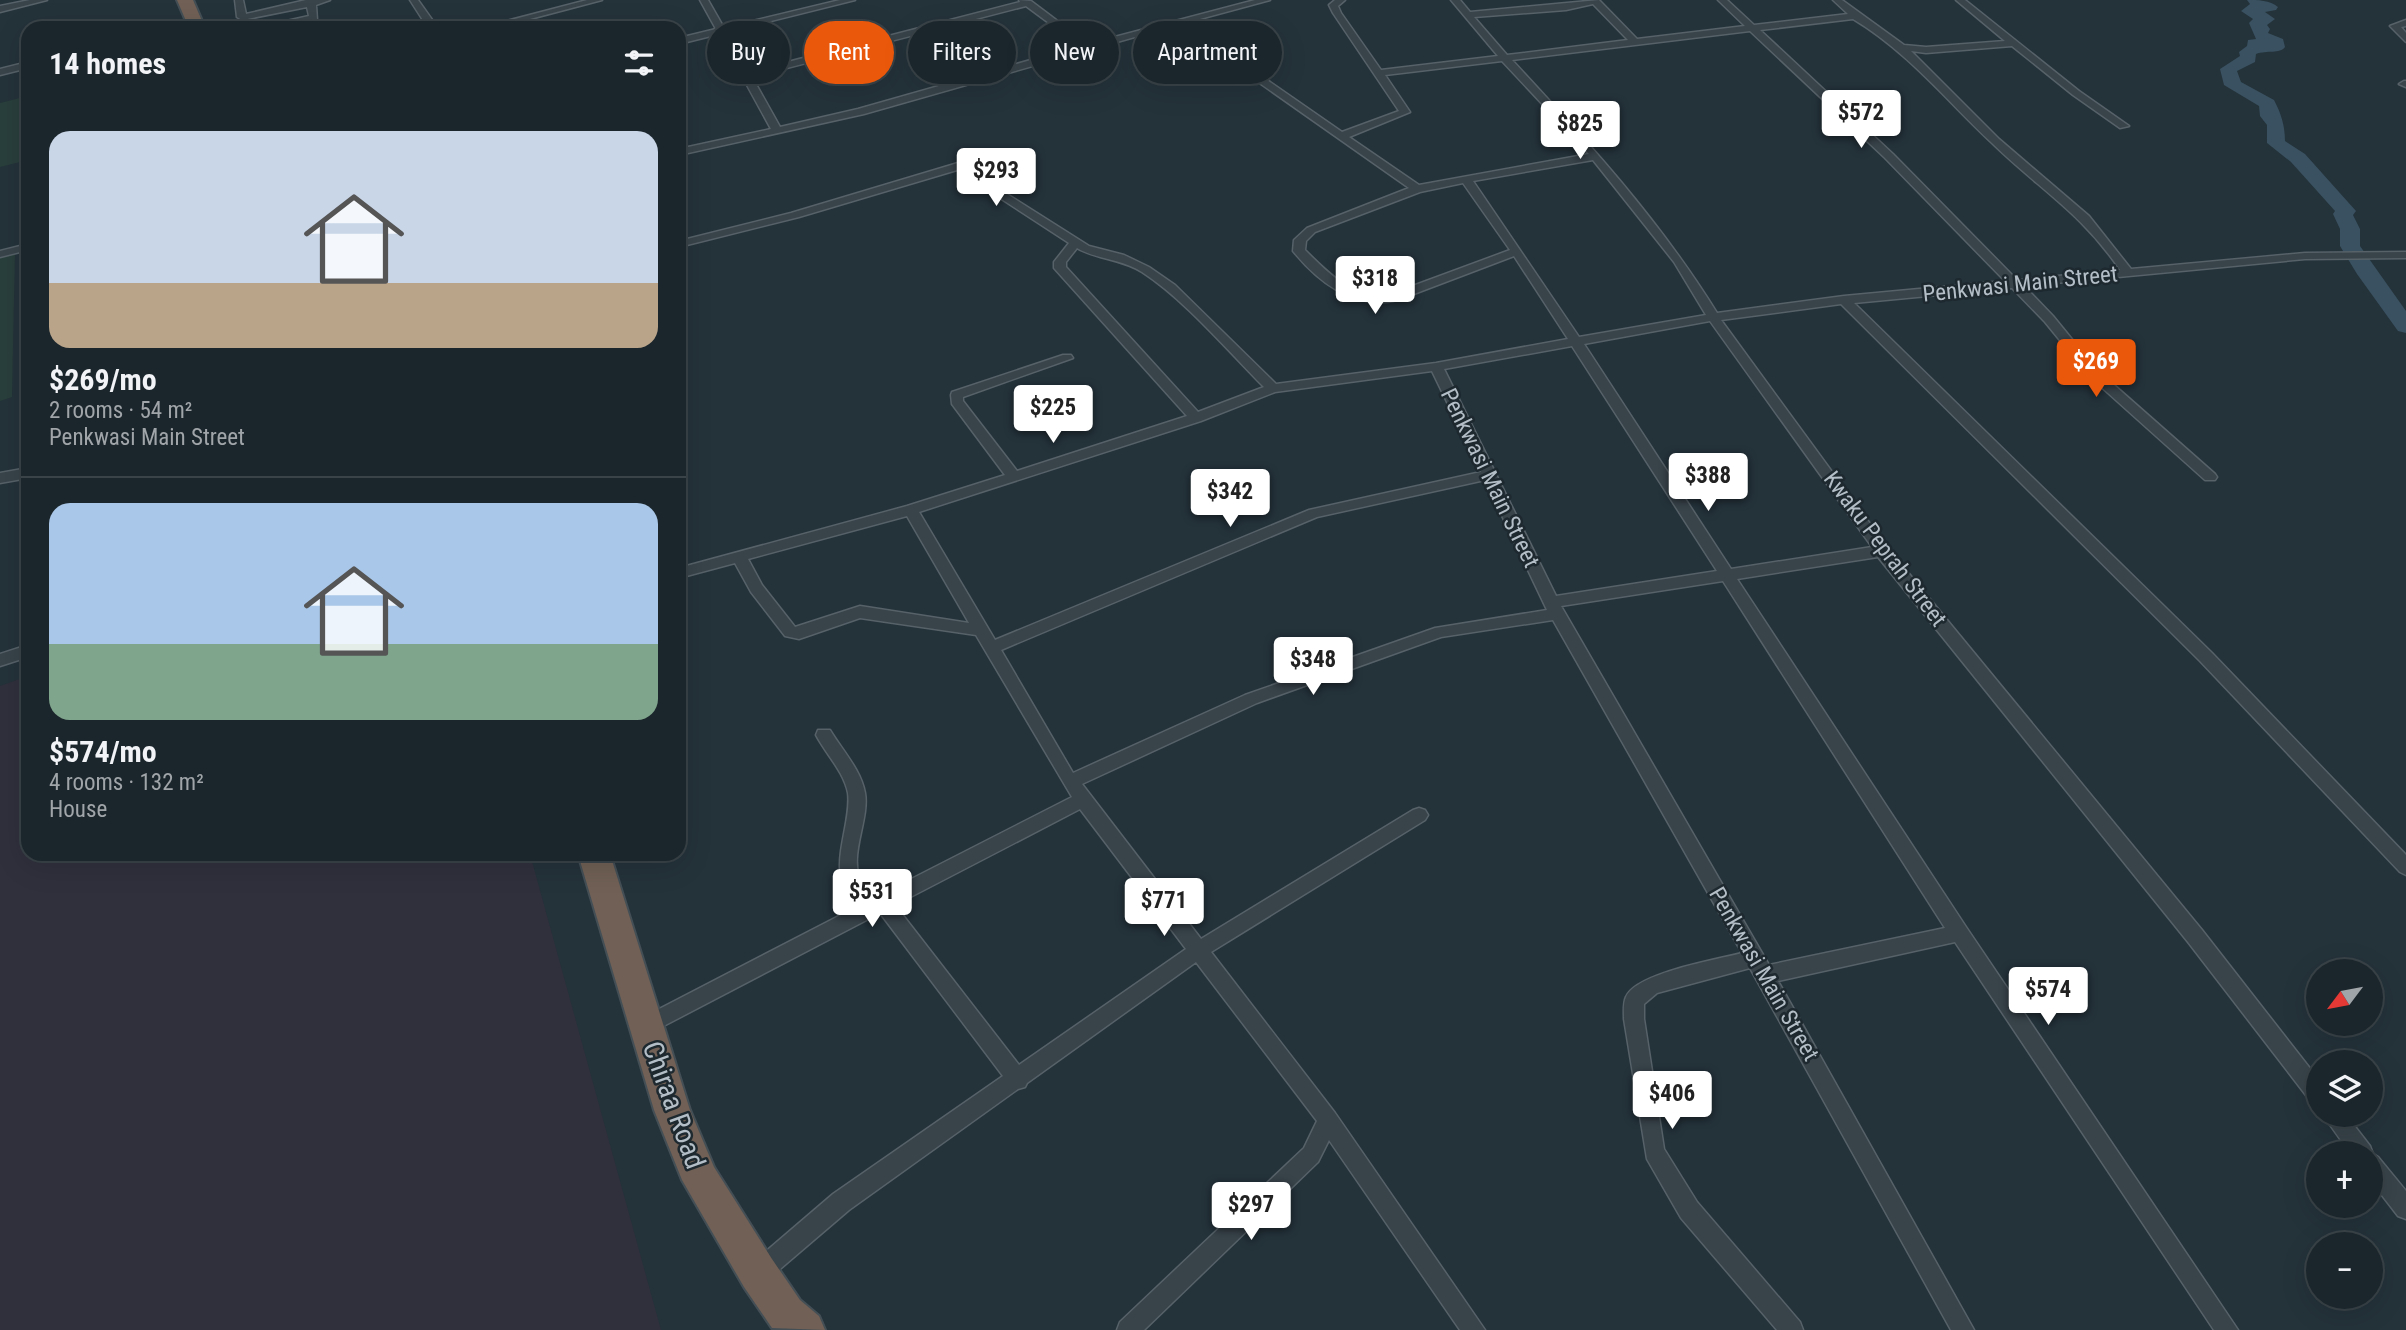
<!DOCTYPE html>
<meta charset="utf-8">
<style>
body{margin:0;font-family:"Roboto Condensed",sans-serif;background:#283238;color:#f1f3f6;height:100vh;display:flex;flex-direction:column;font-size:26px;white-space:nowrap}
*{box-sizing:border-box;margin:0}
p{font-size:23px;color:#a0a5a9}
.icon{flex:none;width:38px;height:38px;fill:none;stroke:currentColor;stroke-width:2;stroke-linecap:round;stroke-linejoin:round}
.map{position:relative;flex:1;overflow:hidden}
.panel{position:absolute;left:21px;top:21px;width:665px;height:840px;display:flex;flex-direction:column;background:#1b262c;border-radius:21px;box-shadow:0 7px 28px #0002,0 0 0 2px #394348}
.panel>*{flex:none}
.guide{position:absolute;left:707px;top:21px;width:665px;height:63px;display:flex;gap:14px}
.needle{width:46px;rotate:238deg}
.buttons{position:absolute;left:2306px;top:959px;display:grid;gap:14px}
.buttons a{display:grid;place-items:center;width:77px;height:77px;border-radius:50%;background:#1b262c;box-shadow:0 7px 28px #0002,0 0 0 2px #394348;font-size:35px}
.price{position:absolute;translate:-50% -60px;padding:0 16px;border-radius:7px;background:#fff;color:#222;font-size:23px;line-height:46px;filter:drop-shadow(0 2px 4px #0008)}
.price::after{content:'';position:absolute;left:50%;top:42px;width:21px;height:16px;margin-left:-10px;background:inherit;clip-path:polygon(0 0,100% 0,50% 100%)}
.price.on{background:#ea580c;color:#fff}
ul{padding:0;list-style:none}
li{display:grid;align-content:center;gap:14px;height:371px;padding:0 28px}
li+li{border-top:2px solid #394348}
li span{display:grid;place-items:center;height:217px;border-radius:21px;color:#555}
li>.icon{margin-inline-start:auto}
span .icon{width:126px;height:126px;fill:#fffc;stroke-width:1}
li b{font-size:30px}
h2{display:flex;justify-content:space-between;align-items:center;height:84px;padding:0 28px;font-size:30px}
.tag{padding:0 24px;border-radius:32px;background:#1b262c;box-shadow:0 7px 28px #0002,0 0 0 2px #394348;font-size:24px;line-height:63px}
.tag.on{background:#ea580c;color:#fff}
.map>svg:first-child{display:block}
.medical{fill:#2f303c}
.green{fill:#293f3b}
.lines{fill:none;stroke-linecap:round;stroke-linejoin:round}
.river{fill:#395160;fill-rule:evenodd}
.street-casing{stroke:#566168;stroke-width:3}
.highway-casing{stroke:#434e55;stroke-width:4}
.street{fill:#38434a;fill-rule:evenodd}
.highway{fill:#706055;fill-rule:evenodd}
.labels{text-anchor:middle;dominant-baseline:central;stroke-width:5;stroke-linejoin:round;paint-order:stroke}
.street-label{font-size:23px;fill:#b3bec6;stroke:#1d282f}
.near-street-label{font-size:28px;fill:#b3bec6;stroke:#1d282f}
</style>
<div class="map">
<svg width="2406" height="1330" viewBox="0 0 2406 1330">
<rect width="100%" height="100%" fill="#24323a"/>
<path class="medical" d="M28,676V854H530L661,1330H0V686Z"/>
<path class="green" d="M28,96V160L0,167V103Z
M15,250L12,397L0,401V254Z"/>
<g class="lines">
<path class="river" d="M2247,0C2258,0 2270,0 2278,7L2276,10L2265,12L2275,19L2267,25L2270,29L2268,33L2283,39L2285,47C2280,54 2267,50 2256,54L2255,62L2237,71L2241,82L2274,100C2281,113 2285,126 2285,141L2305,154L2356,211L2353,215L2360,229V246L2406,311V333L2398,331L2357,274L2340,246V229L2333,214L2335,211L2291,162L2267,143V125L2260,116L2259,106L2224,85L2220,69L2240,56L2239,52L2247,46L2248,40L2256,39L2249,23L2253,19L2241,11L2250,4Z"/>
<defs>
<path id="street" d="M30,0H47L0,12V6Z
M235,0H243L246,14L306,0H330L316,5L317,20L275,28H255L309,16L307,7L242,20L237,17Z
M410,0H418L438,28H428Z
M587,0H602L496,28H480Z
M700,0H708L724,28L840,0H855L727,32L749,72L1020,2L1019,0L1031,1L1088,44L1255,0H1270L1185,23L1342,132L1399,111L1333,13L1329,5L1335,0H1345L1338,6L1341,13L1381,70L1498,56L1451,0H1460L1470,12L1599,0L1637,39L1745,26L1718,0H1727L1754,25L1848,14L1833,0H1842L1904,45L1926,47L2005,41L1956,0H1965L2079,91L2129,126L2120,128L2073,95L2012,46L1926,53L1911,51L1999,139L2089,216L2131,269L2305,253L2406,252V258L2305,259L2024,286L2053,316L2097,370L2215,474L2217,477L2215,480H2205L2089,376L2045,322L2012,288L1854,303L2212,653L2406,855V875L2400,872L2200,661L1841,304L1721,320L1887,547L2202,930L2319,1080V1106L2312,1103L2188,942L1878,557L1737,579L1966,927L2238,1330H2214L1955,942L1778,981L1974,1330H1951L1750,968L1657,993L1644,1004V1019L1664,1149L1697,1202L1800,1322L1803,1330H1777L1681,1218L1647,1159L1624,1019C1624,1012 1623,1003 1626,997C1636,973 1716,960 1742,953L1553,620L1441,637L1257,703L1082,784L1201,939L1413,810L1419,808L1425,810L1428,815L1425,820L1211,952L1335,1113L1485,1330H1460L1329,1140L1318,1162L1144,1330H1117L1120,1322L1304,1148L1317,1121L1196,962L1027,1083L1025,1087L1018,1089L849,1210L766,1281L758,1284L750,1281L747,1273L750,1265L833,1194L1003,1076L880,913L652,1032L645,1035L638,1032L635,1026L638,1020L864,903C818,884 853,828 848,793C844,772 826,754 816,735L818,730H830C842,750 861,770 865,793C870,821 846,859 863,884L882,894L1072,797L976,635L860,618L799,639L785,636L751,592L735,563L679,578V568L907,506L1005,475L952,404L951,395L952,392L1063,355H1071L1073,358L963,397V401L1017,471L1187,416L1054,268V262L1069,243L957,170L799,217L679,247V241L791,213L958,163L1089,246L1124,255L1149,267L1175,285L1276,384L1436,363L1568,339L1514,256L1398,300C1355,310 1320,284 1293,251L1294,240L1307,228L1409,188L1177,25L864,114L679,155V149L771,129L719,34L679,44V38L716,29ZM1593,4L1628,40L1507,55L1474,17L1566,10ZM1026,6L1080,46L858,109L780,127L752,77ZM1853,19C1908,52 1946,100 1992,143C2039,189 2082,213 2120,270L2017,280L1893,154L1760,30ZM1750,31L1885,158L2005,281L1844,296L1717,313C1658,218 1587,141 1512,60ZM1502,61L1589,154L1419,185L1349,137L1410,112L1385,75ZM1593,160L1674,262L1706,315L1579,337L1473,181ZM1463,183L1510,250L1391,294C1355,301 1329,274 1305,250L1306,241L1315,232L1420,192ZM1077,248C1095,259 1122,259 1142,272C1185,300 1227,350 1264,387L1198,412L1066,267V262ZM1710,321L1872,547L1731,569L1584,344ZM1572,346L1717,571L1556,596L1444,369ZM1432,371L1481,472L1309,510L995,640L919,512L1201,421L1275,392ZM1485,480L1547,610L1435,628L1245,695L1073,773L1001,650L1317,517ZM907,516L969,623L860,606L795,627L762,585L748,559ZM1723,581L1945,928L1769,965L1561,606ZM1080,809L1186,949L1019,1065L895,905Z
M2406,20V26L2401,27L2406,33V42L2390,26Z
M28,62V68L0,75V69Z
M2404,81H2406V87L2399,84Z
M28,244V250L0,257V251Z
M28,468V478L0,483V473Z
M28,645V657L0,666V654Z
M2323,1115H2346L2370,1146L2373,1154L2378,1157L2406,1191V1219L2398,1216L2371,1181V1153H2350Z"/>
<path id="highway" d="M177,0H193L205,28H189Z
M578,854H610L690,1110L714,1167L772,1259L800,1300L819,1316L825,1330L772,1328L744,1287L682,1180L654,1110Z"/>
</defs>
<use href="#street" class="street-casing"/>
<use href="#highway" class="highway-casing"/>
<use href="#street" class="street"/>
<use href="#highway" class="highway"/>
</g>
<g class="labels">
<g class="street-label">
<text transform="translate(2020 284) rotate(-6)">Penkwasi Main Street</text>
<text transform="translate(1490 478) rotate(64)">Penkwasi Main Street</text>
<text transform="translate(1885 549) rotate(53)">Kwaku Peprah Street</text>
<text transform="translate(1764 974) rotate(60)">Penkwasi Main Street</text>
</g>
<g class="near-street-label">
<text transform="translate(674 1105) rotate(70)">Chiraa Road</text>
</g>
</g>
</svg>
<div class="buttons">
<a><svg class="needle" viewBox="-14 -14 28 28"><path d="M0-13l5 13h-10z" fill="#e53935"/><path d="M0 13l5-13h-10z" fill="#a0a5a9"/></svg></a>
<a><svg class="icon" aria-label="layers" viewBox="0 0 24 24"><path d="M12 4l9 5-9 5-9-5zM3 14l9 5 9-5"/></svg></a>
<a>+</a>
<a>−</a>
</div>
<b class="price" style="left:1861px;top:150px">$572</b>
<b class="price" style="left:1580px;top:161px">$825</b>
<b class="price" style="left:996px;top:208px">$293</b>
<b class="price" style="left:1375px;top:316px">$318</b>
<b class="price on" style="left:2096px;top:399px">$269</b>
<b class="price" style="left:1053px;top:445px">$225</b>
<b class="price" style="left:1708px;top:513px">$388</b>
<b class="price" style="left:1230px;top:529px">$342</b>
<b class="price" style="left:1313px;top:697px">$348</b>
<b class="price" style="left:872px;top:929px">$531</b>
<b class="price" style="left:1164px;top:938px">$771</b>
<b class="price" style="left:2048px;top:1027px">$574</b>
<b class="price" style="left:1672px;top:1131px">$406</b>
<b class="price" style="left:1251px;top:1242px">$297</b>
<div class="guide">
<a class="tag">Buy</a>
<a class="tag on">Rent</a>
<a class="tag">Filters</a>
<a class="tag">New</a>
<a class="tag">Apartment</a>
</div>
<section class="panel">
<h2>14 homes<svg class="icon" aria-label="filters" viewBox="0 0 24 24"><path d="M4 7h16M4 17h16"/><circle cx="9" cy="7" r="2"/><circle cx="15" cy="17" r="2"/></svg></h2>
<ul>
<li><span style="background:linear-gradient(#c9d6e8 70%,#b9a48a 0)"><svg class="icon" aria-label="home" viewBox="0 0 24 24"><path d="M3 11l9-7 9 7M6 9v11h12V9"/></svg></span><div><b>$269/mo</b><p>2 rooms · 54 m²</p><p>Penkwasi Main Street</p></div></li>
<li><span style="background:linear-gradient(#a9c7e8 65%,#7fa58c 0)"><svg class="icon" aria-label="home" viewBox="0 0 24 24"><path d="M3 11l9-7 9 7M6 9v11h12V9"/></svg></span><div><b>$574/mo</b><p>4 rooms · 132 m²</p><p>House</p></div></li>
</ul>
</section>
</div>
